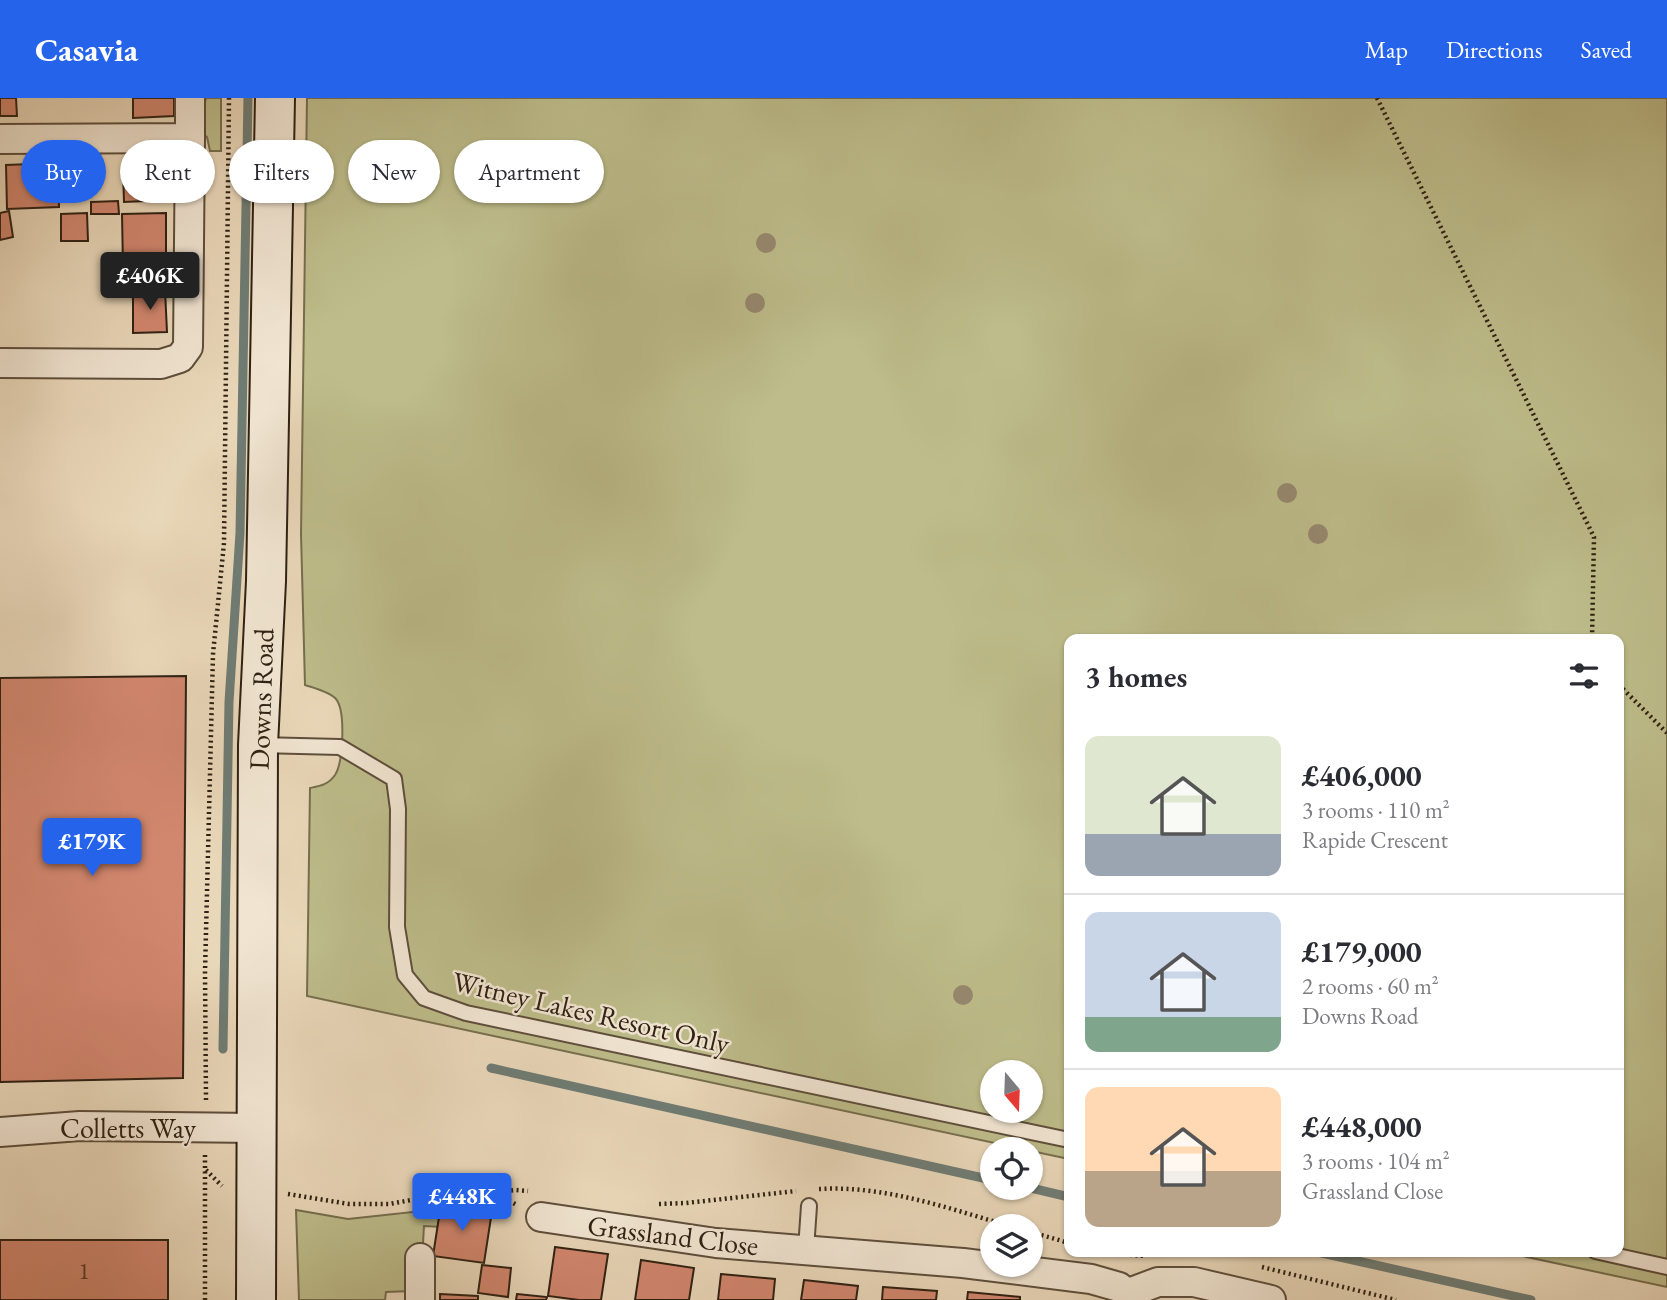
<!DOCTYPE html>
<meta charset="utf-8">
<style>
body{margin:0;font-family:"EB Garamond",serif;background:#f2f2f3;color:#2b2b33;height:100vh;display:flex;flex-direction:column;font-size:26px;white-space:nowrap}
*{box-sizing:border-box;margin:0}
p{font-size:23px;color:#7c7c81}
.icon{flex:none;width:38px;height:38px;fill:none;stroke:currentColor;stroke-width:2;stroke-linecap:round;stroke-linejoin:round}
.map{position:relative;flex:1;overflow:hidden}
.panel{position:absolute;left:1064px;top:536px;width:560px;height:623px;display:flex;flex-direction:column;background:#fff;border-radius:14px;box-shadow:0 2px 5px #0004}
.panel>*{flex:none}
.top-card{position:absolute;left:21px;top:42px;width:665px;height:63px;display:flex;gap:14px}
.needle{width:46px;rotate:161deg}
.buttons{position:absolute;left:980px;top:962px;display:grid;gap:14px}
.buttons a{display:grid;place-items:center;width:63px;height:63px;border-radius:50%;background:#fff;box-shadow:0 2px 5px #0004;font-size:35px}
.price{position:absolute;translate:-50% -60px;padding:0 16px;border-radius:7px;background:#2563eb;color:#fff;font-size:23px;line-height:46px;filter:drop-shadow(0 2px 4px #0008)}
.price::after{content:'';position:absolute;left:50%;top:42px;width:21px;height:16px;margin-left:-10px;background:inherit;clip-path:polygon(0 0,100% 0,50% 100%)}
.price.on{background:#222;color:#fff}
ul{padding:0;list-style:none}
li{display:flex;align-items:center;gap:21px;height:175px;padding:0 21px}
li+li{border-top:2px solid #e1e1e2}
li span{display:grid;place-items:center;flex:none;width:196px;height:140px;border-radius:14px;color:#555}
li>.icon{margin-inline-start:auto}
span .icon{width:84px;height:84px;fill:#fffc;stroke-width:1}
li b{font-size:30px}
h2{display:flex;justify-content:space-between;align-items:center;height:84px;padding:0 21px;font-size:30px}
.chip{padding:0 24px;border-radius:32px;background:#fff;box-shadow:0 2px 5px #0004;font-size:24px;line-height:63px}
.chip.on{background:#2563eb;color:#fff}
header{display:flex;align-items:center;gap:42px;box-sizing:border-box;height:98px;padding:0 35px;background:#2563eb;color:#fff}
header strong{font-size:33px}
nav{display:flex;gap:38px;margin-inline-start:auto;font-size:24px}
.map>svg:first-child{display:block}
.green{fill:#bdbc8a;stroke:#766e4e;stroke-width:2;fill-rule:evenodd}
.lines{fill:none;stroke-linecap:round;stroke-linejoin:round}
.stream{stroke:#6f7c74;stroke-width:9}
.building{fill:#d1866e;stroke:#2f2113;stroke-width:2}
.lane-casing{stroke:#5e4e3c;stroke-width:18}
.street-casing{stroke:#5e4e3c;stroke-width:32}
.secondary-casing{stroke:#2f2113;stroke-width:42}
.path{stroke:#2f2113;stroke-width:4.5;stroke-dasharray:2 3.5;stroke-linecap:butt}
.lane{stroke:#f1e5d2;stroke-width:14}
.street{stroke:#f1e5d2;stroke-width:28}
.secondary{stroke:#f1e5d2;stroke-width:38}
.tree{fill:#96886e}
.labels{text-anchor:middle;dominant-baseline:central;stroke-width:5;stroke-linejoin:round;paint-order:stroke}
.number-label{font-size:24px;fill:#583a2a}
.street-label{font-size:28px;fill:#2f2113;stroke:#f1e5d2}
</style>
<header>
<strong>Casavia</strong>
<nav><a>Map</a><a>Directions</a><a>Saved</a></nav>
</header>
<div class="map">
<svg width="1667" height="1202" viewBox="0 0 1667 1202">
<rect width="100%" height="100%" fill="#e9d7b9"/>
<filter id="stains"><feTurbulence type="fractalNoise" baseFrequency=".00286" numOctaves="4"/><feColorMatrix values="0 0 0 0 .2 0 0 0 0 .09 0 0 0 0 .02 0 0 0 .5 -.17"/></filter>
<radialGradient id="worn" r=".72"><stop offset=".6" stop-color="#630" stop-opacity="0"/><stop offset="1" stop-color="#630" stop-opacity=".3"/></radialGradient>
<path class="green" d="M206,0H221V53H210L207,39L198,32Z
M307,0H1667V1189L1499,1153H1619V541H1069V1061L307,898L310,690C320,688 328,687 335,677C343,665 346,613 336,601C330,594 314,590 305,587L301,436ZM992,975H1031V1013H992Z
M440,1111L443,1129L424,1128L423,1145L414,1151L412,1193L386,1194L385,1202H299L296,1112L348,1121Z"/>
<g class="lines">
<path class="stream" d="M223,951L229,604L240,435L248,0
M491,970L992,1082
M1031,1090L1069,1099
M1313,1153L1531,1202"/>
</g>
<path class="building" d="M0,0H16L17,18H0Z
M133,0H174V18L133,20Z
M58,65L59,109L7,111L6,67Z
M168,69L169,102L124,104L123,71Z
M118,103L119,116H91V104Z
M9,113L13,139L0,142V115Z
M87,115L88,143H61V116Z
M166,115V167L123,168L122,116Z
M165,192L167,234L133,235V195Z
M186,578L183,980L0,984V580Z
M441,1106L492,1113L484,1165L433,1158Z
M0,1142H168V1202H0Z
M555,1149L608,1156L601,1202H579L548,1198Z
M641,1162L694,1170L689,1202H635Z
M482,1167L511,1170L508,1199L478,1195Z
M721,1176L775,1181L773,1202H718Z
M804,1182L858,1188L856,1202H801Z
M883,1189L937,1193L936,1202H882Z
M968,1194L1020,1199V1202H967Z
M440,1196L478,1198V1202H440Z
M517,1196L547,1199L546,1202H516Z"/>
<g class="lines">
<defs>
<path id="lane" d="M259,647L340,649L394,681L398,711L397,829L405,877L424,900L466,915L1069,1042
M806,1151L809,1108
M1595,1153L1667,1169"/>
<path id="street" d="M190,0V40
M0,41L190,40L188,249L180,260L161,266L0,265
M0,1034L80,1028L257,1030
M541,1119L716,1145L963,1165L1091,1181L1119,1189L1126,1196L1158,1184H1194L1271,1202
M420,1160V1202"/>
<path id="secondary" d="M256,1202L258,647L266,483L275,0"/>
</defs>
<use href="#lane" class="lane-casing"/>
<use href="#street" class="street-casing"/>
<use href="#secondary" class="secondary-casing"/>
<path class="path" d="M1377,0L1594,439L1592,541
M1619,587L1667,635
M206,1002L205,874L213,556L224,445L229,0
M206,1072L222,1088
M819,1091C885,1087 950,1111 1013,1129
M494,1095L517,1107
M288,1096L349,1106H389L473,1091L493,1094L516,1092L528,1093
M659,1106L686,1105L796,1093
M1031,1134L1069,1145
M1108,1155L1145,1158
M1262,1169L1396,1202
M205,1202V1056"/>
<use href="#lane" class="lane"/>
<use href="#street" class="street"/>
<use href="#secondary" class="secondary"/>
</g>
<g class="tree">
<circle cx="766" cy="145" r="10"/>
<circle cx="755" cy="205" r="10"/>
<circle cx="1287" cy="395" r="10"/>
<circle cx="1318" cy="436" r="10"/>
<circle cx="963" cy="897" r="10"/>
</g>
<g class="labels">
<g class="number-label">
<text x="84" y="1172">1</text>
</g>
<g class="street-label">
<text transform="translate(261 601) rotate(-88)">Downs Road</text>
<text transform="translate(591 914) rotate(13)">Witney Lakes Resort Only</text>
<text x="128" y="1030">Colletts Way</text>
<text transform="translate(673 1137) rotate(7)">Grassland Close</text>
</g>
</g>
<rect width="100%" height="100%" filter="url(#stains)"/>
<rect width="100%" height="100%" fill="url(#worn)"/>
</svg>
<div class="buttons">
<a><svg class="needle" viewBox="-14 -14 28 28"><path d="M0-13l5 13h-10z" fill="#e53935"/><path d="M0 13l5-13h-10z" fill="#7c7c81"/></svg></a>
<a><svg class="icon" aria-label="locate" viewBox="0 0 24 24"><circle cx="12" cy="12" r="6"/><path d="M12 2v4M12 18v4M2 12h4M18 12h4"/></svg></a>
<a><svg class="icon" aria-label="layers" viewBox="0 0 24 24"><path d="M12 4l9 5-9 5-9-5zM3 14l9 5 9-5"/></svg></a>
</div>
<b class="price on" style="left:150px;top:214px">£406K</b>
<b class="price" style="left:92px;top:780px">£179K</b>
<b class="price" style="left:462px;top:1135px">£448K</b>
<div class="top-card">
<a class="chip on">Buy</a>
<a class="chip">Rent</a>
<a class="chip">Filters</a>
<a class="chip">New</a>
<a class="chip">Apartment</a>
</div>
<section class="panel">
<h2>3 homes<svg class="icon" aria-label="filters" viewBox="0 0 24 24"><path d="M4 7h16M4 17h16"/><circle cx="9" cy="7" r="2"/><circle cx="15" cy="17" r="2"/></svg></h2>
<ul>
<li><span style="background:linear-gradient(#dfe7d0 70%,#9aa5b1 0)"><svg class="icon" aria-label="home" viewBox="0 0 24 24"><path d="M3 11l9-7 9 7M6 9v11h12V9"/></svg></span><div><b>£406,000</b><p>3 rooms · 110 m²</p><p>Rapide Crescent</p></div></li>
<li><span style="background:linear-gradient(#c9d6e8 75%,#7fa58c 0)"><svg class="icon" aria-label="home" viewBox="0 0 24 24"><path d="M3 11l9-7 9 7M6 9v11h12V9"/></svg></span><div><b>£179,000</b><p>2 rooms · 60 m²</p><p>Downs Road</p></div></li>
<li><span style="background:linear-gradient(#ffd9b3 60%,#b9a48a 0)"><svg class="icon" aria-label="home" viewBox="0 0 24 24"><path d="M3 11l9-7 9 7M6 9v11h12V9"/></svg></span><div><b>£448,000</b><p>3 rooms · 104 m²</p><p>Grassland Close</p></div></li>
</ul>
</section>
</div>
